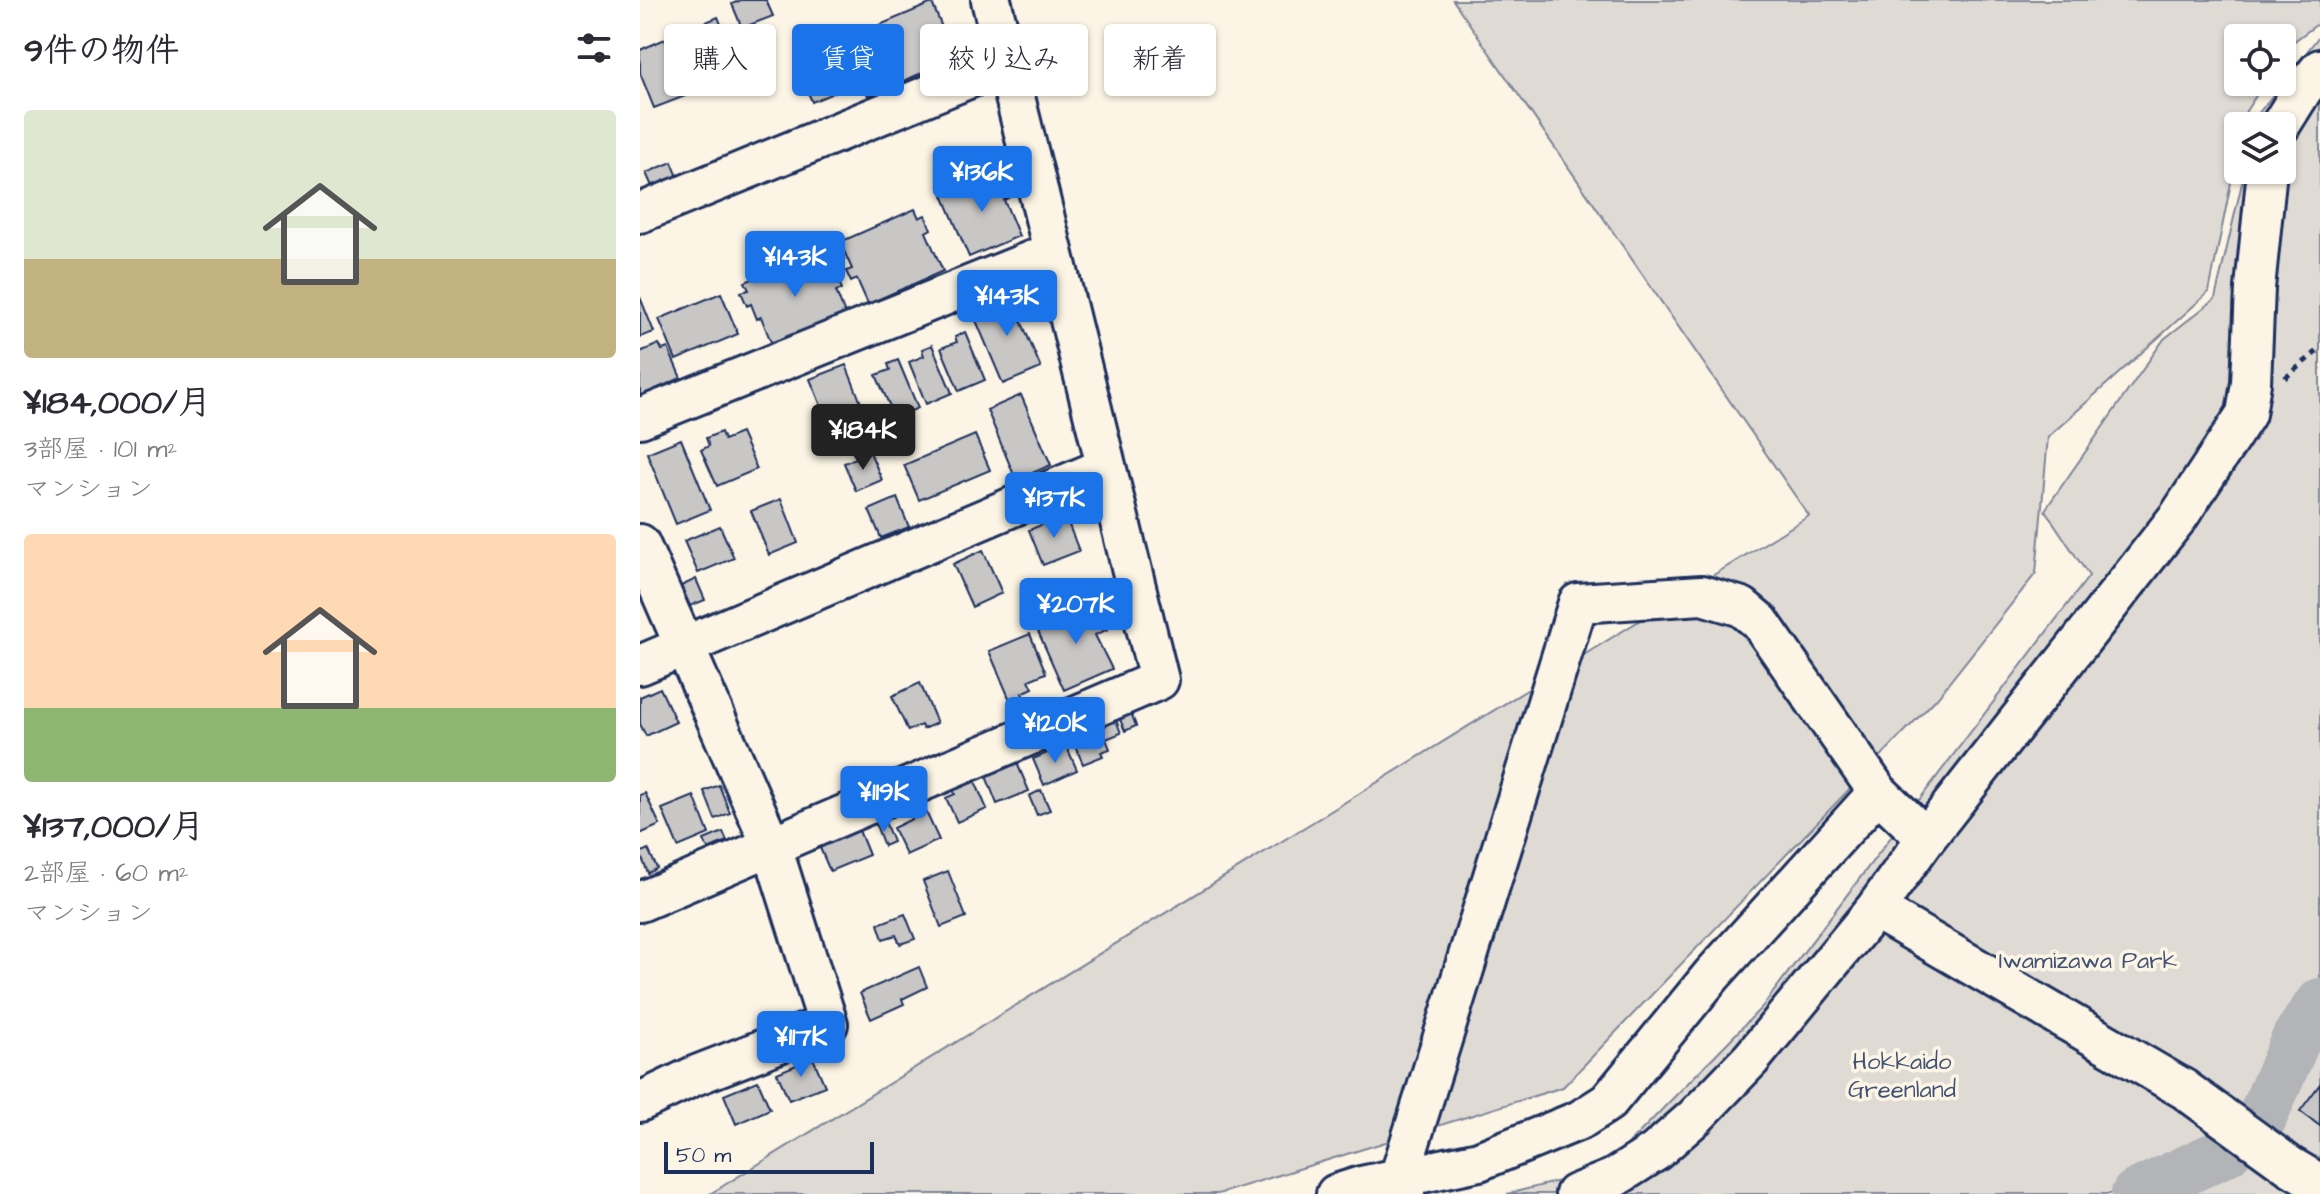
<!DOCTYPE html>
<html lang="ja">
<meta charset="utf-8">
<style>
body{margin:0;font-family:"Architects Daughter","Klee One",sans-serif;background:#f2f2f3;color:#2b2b33;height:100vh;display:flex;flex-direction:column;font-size:30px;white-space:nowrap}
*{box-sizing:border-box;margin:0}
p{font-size:26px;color:#7c7c81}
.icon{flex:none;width:44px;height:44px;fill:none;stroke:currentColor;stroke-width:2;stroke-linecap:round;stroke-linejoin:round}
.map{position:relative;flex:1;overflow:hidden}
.details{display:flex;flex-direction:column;background:#fff;width:640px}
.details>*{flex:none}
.top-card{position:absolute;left:24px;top:24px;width:760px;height:72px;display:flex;gap:16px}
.tools{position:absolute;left:1584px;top:24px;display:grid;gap:16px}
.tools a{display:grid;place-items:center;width:72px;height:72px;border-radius:8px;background:#fff;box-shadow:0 2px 6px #0004;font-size:40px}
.scale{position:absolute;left:24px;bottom:20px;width:210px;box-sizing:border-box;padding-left:8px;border:4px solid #1b2f5e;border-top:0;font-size:22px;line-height:28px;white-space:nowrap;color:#1b2f5e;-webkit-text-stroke:6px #fcf5e5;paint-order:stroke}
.price{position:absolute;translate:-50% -68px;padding:0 18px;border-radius:8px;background:#1a73e8;color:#fff;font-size:26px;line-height:52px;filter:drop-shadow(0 2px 4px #0008)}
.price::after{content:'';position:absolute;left:50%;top:48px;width:24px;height:18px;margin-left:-12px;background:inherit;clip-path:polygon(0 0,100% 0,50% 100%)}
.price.on{background:#222;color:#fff}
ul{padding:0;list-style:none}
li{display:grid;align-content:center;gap:16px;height:424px;padding:0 24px}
li span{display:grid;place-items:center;height:248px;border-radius:8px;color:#555}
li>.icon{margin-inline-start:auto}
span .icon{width:144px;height:144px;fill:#fffc;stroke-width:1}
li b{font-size:34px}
h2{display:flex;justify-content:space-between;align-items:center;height:96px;padding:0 24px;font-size:34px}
.pill{padding:0 28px;border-radius:8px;background:#fff;box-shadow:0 2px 6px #0004;font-size:28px;line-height:72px}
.pill.on{background:#1a73e8;color:#fff}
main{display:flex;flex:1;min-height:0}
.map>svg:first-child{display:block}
.green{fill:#dfdbd4;stroke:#7d8599;stroke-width:2}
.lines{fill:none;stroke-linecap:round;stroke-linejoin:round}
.river{stroke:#b2b4b8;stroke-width:50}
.building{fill:#c8c7c6;stroke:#1b2f5e;stroke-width:2}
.minor-casing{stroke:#1b2f5e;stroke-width:44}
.path{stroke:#1b2f5e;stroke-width:5;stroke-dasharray:6 6;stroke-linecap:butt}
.minor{stroke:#fcf5e5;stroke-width:38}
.labels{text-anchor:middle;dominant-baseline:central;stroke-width:7;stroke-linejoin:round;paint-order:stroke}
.park-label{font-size:24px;fill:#425176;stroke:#fcf5e5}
</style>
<main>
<section class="details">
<h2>9件の物件<svg class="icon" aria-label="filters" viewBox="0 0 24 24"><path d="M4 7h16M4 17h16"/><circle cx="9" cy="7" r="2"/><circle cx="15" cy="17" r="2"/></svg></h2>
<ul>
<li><span style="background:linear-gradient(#dfe7d0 60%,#c2b280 0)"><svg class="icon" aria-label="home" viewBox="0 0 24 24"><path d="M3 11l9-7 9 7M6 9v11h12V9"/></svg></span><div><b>¥184,000/月</b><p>3部屋 · 101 m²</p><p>マンション</p></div></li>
<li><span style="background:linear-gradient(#ffd9b3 70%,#8fb573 0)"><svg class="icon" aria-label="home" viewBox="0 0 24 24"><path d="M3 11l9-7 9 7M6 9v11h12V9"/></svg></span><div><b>¥137,000/月</b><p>2部屋 · 60 m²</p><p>マンション</p></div></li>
</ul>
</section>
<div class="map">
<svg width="1680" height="1194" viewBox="0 0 1680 1194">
<rect width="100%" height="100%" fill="#fcf5e5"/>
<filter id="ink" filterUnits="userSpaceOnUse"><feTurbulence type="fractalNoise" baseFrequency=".0125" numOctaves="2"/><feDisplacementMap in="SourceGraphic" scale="16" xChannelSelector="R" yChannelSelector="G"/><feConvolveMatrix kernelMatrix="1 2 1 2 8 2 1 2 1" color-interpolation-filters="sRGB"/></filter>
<g filter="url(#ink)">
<path class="green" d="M813,0H1680V22L1649,45L1642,56V38H1598V82H1625L1606,111L1602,126H1598V148L1569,292L1408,437L1396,573L1296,699L923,1087L578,1194H70L1169,516Z
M1680,35V1194H867L963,1170L1122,1007L1449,576L1405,510L1524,339L1575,299L1605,170H1642V126H1615L1618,114Z"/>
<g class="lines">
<path class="river" d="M1618,1127L1657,1037L1680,1003
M1496,1194L1587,1151"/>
</g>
<path class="building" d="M101,0H126L133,16L102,28L92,4Z
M292,3L315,59L228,96L204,40Z
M78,17L101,73L66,88L42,32Z
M25,39L48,95L14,108L0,73V50Z
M184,54L200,90L172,102L157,66Z
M32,162L40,182L15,193L6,173Z
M359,171L370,197L364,200L379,236L329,257L303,195Z
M275,209L279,218L285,215L291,229L286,232L303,271L228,304L217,279L211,282L206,271L212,269L200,242Z
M179,252L190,278L196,275L202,289L196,291L206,317L133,347L121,317L117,319L111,304L107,306L101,292L109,290L105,282Z
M379,291L383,300L374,304L401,368L363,384L332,311Z
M81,293L98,334L36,360L19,319Z
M0,297L14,332L0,337Z
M325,332L345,380L319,391L301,348L317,342L315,337Z
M19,344L22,350L28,348L41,378L0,396V352Z
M292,345L312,393L286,404L269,362L284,356L282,349Z
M258,360L278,408L255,418L236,375L250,370L248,364Z
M206,365L234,436L199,450L170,379Z
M381,395L411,465L376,480L347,410Z
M81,432L84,440L101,433L117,469L77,486L61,450L69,446L66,438Z
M335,435L350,470L279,500L264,465Z
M41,439L70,510L36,524L7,453Z
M230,452L242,480L216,491L204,463Z
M257,498L269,527L241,538L229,510Z
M141,499L158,543L129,555L111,511Z
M425,515L439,551L403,565L389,530Z
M80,526L94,558L58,573L44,541Z
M343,550L362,593L332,607L313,564Z
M56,579L65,600L50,606L41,586Z
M457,603L468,629L455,635L472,669L424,690L397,629Z
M390,634L406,673L389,680L393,688L382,693L386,702L373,707L349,651Z
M280,683L297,723L283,729L281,725L268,731L252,696Z
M20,688L36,722L6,736L0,724V697Z
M490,710L496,726L485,731L478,715Z
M474,715L481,733L466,739L470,749L461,752L463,756L443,764L430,734Z
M426,745L437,770L404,785L393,759Z
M377,763L389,791L357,804L346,776Z
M334,779L347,809L317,822L306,798L315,794L312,788Z
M79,785L90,813L75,819L64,791Z
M401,790L410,810L397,815L389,796Z
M5,793L20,825L0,834V795Z
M54,796L69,834L38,847L22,809Z
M286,812L299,840L266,855L253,828Z
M245,822L253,842L244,846L236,825Z
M218,828L229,855L190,871L177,841Z
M83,832L87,841L68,849L64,840Z
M8,849L17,868L8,873L0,853Z
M308,871L326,917L301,927L283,881Z
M265,914L275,939L260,944L256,935L243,939L238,924Z
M279,967L287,987L262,999L264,1004L231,1019L220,993Z
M173,1058L185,1086L149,1100L137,1073Z
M118,1081L130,1109L96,1124L84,1095Z
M1680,1084V1126L1660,1111Z"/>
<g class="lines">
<defs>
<path id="minor" d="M1640,126L1663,89L1680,69
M0,213L367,63
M0,418L413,252
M0,544L132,847L188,1024L54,1076L0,1102
M0,665L466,467
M0,902L519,680L351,0
M1235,909L1544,1089L1650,1166L1680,1184
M696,1194L721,1186L839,1161L940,1120L968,1102L1072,975L1238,792L1286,838
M765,1194L759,1178L938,603L1062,595L1102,607L1120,622L1238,792
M935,1194L974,1178L1015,1152L1055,1117L1111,1059L1235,909L1286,838L1539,516L1606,414L1611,383L1615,288L1627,170"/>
</defs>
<use href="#minor" class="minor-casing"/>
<path class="path" d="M1645,378L1680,349"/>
<use href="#minor" class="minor"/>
</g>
</g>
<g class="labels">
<g class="park-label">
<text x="1448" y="961">Iwamizawa Park</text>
<text x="1262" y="1062">Hokkaido<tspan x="1262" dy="28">Greenland</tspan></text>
</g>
</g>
</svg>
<div class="tools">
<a><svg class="icon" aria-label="locate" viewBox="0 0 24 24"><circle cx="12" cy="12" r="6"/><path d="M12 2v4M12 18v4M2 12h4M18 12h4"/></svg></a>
<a><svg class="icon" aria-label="layers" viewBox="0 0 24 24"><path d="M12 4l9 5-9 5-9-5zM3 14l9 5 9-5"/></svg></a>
</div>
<div class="scale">50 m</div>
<b class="price" style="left:342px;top:214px">¥136K</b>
<b class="price" style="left:155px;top:299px">¥143K</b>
<b class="price" style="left:367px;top:338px">¥143K</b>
<b class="price on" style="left:223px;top:472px">¥184K</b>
<b class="price" style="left:414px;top:540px">¥137K</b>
<b class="price" style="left:436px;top:646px">¥207K</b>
<b class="price" style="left:415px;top:765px">¥120K</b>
<b class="price" style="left:244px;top:834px">¥119K</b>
<b class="price" style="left:161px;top:1079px">¥117K</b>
<div class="top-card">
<a class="pill">購入</a>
<a class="pill on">賃貸</a>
<a class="pill">絞り込み</a>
<a class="pill">新着</a>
</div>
</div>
</main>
